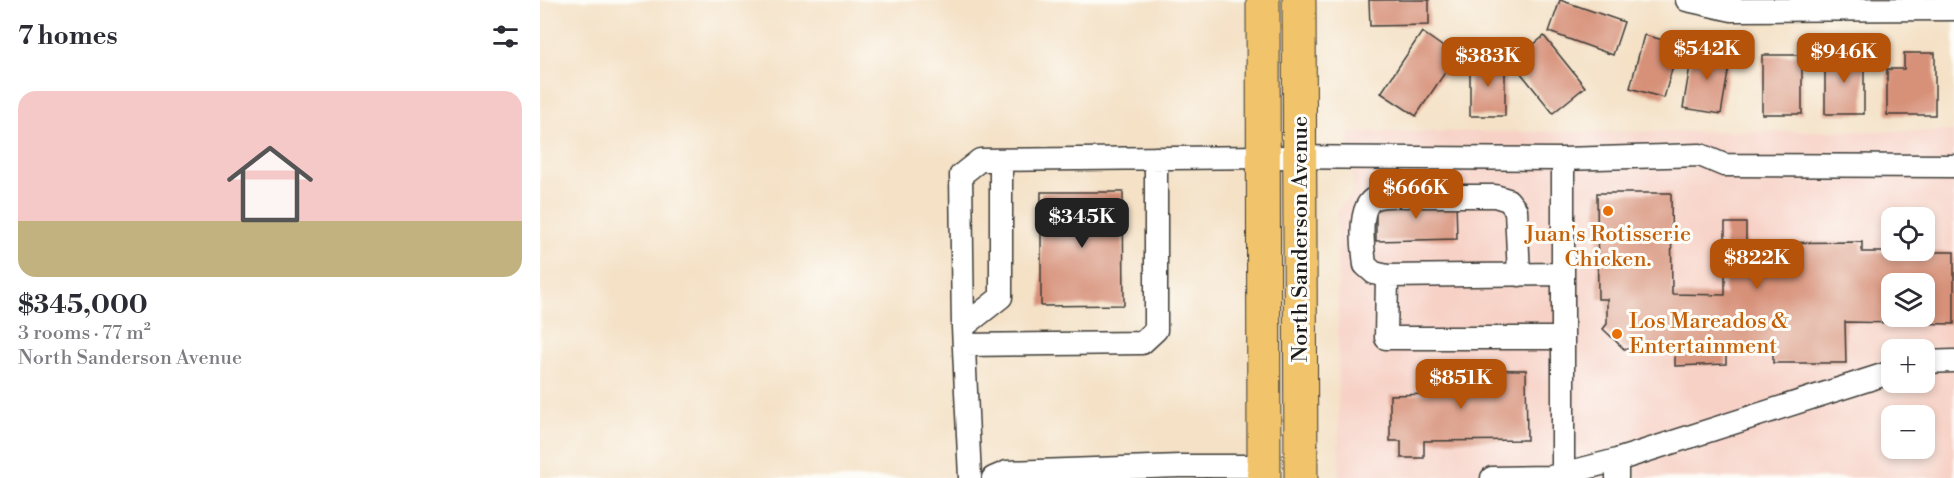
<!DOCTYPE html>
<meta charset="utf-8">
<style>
body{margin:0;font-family:"Libre Bodoni",serif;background:#f7f7f7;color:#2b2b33;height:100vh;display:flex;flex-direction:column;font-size:22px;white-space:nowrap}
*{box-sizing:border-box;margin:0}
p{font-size:20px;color:#7c7c81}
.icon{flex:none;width:33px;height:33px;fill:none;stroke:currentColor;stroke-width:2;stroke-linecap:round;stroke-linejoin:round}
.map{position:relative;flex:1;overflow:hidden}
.side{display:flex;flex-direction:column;background:#fff;width:540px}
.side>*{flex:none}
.controls{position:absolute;left:1341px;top:207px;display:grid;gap:12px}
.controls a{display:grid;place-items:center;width:54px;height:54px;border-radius:12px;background:#fff;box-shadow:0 3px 9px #0003;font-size:30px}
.price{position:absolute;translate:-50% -51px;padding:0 14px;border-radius:12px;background:#b45309;color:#fff;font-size:20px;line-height:39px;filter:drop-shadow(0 2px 3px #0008)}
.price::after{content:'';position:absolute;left:50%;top:36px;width:18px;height:14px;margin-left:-9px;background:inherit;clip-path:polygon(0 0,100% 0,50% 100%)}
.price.active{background:#222;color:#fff}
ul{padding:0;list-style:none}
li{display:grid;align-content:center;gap:12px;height:318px;padding:0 18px}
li+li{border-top:2px solid #e1e1e2}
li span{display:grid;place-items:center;height:186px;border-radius:18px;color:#555}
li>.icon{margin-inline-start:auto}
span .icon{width:108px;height:108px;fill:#fffc;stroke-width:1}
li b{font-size:26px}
h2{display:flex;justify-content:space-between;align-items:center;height:72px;padding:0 18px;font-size:26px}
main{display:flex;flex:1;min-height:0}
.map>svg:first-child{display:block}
.built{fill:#f7d1c6;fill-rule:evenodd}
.building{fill:#d79179;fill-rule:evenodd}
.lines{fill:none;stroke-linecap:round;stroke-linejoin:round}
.minor-casing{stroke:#3c3a36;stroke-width:25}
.highway-casing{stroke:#3c3a36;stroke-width:35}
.minor{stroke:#fff;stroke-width:22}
.highway{stroke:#f1c36a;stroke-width:33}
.food-dot{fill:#e8710a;stroke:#fdfcf7;stroke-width:2}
.labels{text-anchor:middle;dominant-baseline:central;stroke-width:6;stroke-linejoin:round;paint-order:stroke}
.food-label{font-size:22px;fill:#c56008;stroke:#fdfcf7}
.street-label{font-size:22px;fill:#1c1c1c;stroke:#fdfcf7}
</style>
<main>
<section class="side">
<h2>7 homes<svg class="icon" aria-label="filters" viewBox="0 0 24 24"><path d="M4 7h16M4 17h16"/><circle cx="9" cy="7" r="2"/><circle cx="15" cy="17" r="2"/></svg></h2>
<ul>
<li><span style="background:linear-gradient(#f6c9c9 70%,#c2b280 0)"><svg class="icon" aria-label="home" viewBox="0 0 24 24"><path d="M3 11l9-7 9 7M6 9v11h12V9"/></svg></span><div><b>$345,000</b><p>3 rooms · 77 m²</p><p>North Sanderson Avenue</p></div></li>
</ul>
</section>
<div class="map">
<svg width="1414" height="478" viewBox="0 0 1414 478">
<rect width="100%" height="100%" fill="#fdfcf7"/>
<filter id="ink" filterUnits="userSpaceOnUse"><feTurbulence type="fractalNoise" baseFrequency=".0167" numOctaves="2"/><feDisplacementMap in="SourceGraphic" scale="12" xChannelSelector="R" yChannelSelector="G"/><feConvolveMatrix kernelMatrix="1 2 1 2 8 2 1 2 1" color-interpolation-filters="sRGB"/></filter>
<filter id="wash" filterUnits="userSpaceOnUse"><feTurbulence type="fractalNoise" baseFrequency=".008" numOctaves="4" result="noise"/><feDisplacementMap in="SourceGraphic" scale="24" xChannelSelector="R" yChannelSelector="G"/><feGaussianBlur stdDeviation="1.35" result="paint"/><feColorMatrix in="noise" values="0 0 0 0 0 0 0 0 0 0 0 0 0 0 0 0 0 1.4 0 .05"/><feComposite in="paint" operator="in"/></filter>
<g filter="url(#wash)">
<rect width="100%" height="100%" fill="#f4e1c6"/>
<path class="built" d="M1414,131V478H799L797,211L814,192L807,132ZM1352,218H1384V250H1352ZM1352,284H1384V316H1352ZM1352,350H1384V382H1352ZM1352,416H1384V448H1352Z"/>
<g id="blocks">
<path class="building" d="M829,0H889V25L830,26Z
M1020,0L1084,22L1073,55L1009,32Z
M882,32L916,56L876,116L841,93Z
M1104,35L1139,44L1124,98L1090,88Z
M1004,36L1045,87L1013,113L972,62Z
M1153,48L1191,54L1181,114L1143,108Z
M1285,53H1324V114H1285Z
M1364,53H1395V115H1347V69H1364Z
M1222,55H1262V114H1222Z
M930,60H965V116H930Z
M501,192H583L584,305L501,306Z
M1057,193H1131L1132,294L1185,295V223H1206V243L1322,242V252H1414V324L1305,322L1306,363H1233V347H1186V364L1135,366V349H1084L1063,329L1067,324V299H1058ZM1352,284H1384V316H1352Z
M836,199H916L917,239L836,241Z
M890,369L986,370L987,440L884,441V458H861V441H850V395L890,394Z"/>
</g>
</g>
<g filter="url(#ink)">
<use href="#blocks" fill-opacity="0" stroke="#3c3a36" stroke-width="1.5"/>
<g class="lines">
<defs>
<path id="minor" d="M1147,0L1192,10L1414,9
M1023,159L1160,155L1184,165L1414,166
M882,196H955L968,200L976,210L979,275
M1023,274L847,276L846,338H1023
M847,276L834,273L825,265C823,247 816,201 839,197C848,195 858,196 867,196
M423,327L461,297V160
M424,345L602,343L616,330V158
M1384,362L1414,361
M430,478L423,327L421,175L440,160L724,157L1023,159V473
M453,478L467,472L640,466H724
M952,478L1011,477L1077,460
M1077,478V460L1352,372"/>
<path id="highway" d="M723,0L724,478
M759,0L761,478"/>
</defs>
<use href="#minor" class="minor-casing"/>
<use href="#highway" class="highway-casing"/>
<use href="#minor" class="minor"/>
<use href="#highway" class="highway"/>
</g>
</g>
<g class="food-dot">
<circle cx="1068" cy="211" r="6"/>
<circle cx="1077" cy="334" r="6"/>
</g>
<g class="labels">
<g class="food-label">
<text x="1068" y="234">Juan's Rotisserie<tspan x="1068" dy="25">Chicken.</tspan></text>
<text x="1089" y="321" text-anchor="start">Los Mareados &amp;<tspan x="1089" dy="25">Entertainment</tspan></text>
</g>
<g class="street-label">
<text transform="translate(760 239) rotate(-90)">North Sanderson Avenue</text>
</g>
</g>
</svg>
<div class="controls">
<a><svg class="icon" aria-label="locate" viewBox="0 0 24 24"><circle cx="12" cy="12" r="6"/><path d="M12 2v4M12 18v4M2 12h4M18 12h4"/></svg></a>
<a><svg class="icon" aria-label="layers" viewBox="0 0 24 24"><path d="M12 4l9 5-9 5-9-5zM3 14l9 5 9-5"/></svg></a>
<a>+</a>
<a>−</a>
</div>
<b class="price" style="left:1167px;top:81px">$542K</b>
<b class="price" style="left:1304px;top:84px">$946K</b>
<b class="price" style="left:948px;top:88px">$383K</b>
<b class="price" style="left:876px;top:220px">$666K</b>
<b class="price active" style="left:542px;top:249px">$345K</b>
<b class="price" style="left:1217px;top:290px">$822K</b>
<b class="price" style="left:921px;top:410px">$851K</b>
</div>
</main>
